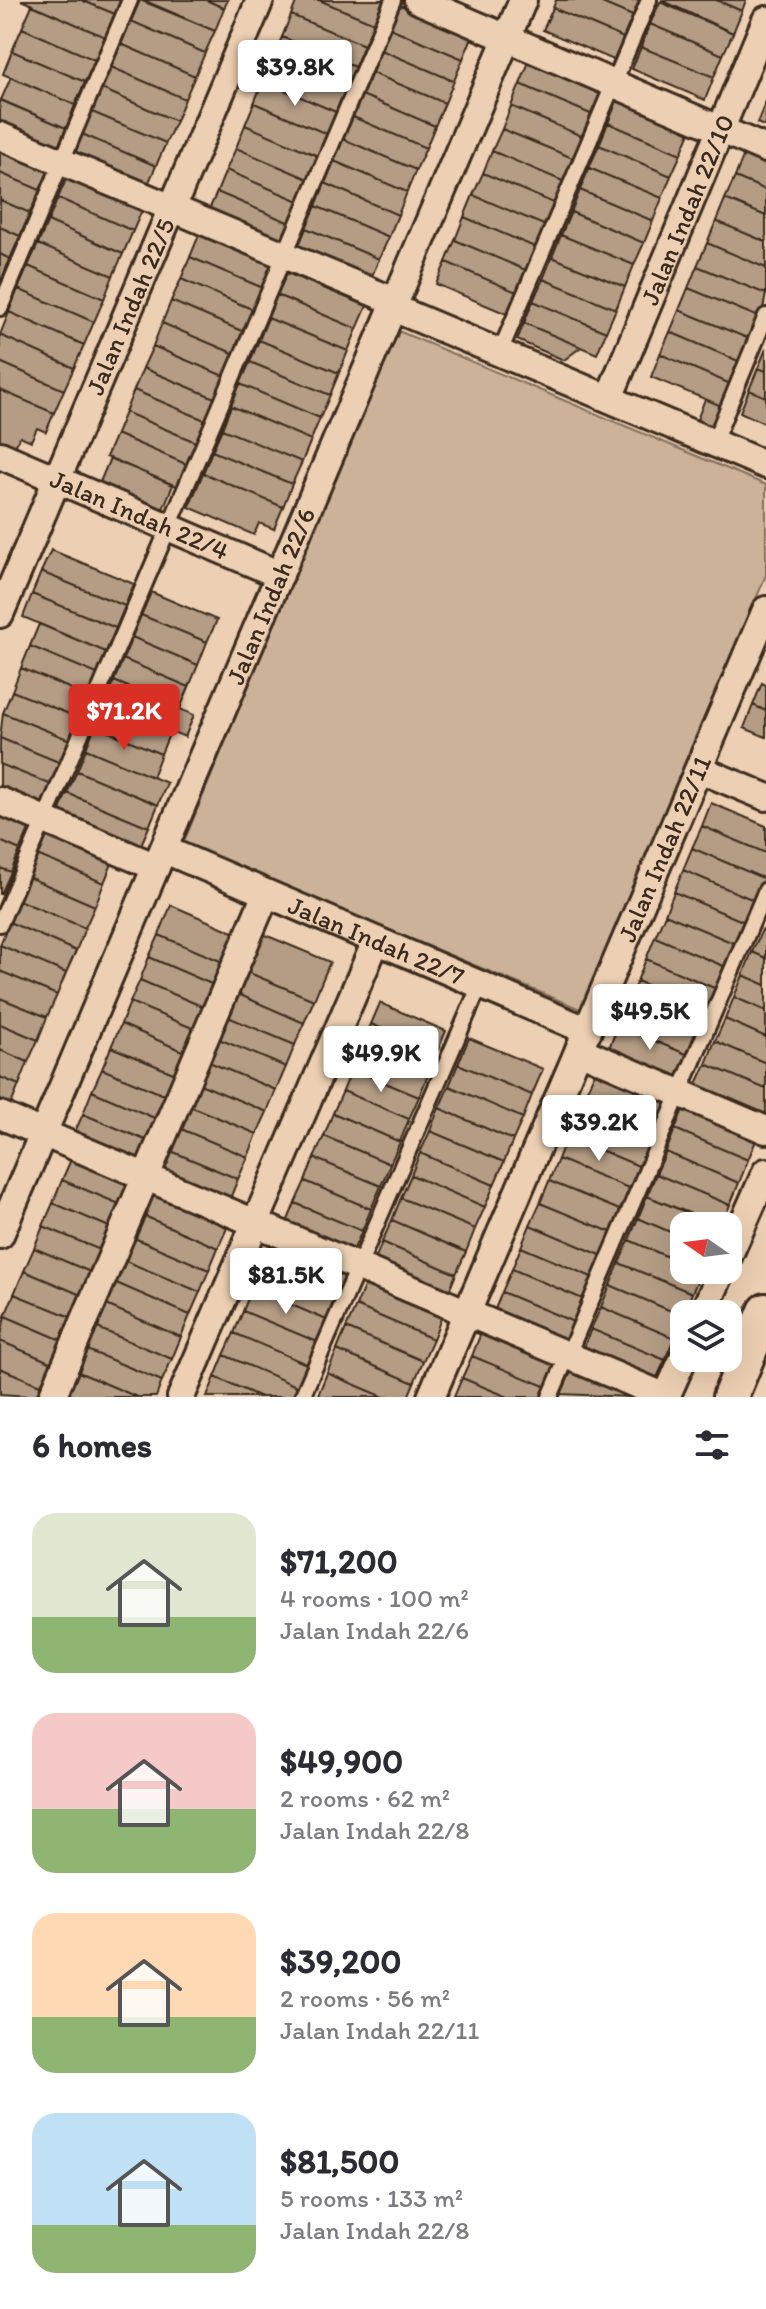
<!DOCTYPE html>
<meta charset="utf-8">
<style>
body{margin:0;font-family:Itim,sans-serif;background:#f2f2f3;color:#2b2b33;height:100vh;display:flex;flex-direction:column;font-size:30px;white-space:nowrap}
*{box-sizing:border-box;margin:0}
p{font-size:26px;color:#7c7c81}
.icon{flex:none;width:44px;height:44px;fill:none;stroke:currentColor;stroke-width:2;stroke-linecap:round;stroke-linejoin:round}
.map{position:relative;height:1397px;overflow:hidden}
.side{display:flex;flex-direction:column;background:#fff;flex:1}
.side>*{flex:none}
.needle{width:52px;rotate:284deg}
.fabs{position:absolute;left:670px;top:1212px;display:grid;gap:16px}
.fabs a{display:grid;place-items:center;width:72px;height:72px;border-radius:16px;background:#fff;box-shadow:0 8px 32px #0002;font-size:40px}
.price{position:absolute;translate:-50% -68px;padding:0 18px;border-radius:8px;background:#fff;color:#222;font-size:26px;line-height:52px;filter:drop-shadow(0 2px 4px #0008)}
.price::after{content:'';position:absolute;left:50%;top:48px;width:24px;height:18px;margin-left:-12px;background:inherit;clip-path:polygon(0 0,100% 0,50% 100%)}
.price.current{background:#d93025;color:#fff}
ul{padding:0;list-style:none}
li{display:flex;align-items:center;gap:24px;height:200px;padding:0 32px}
li span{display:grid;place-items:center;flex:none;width:224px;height:160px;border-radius:24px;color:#555}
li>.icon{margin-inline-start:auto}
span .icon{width:96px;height:96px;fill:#fffc;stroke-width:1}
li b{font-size:34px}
h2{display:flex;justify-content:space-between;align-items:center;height:96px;padding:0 32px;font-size:34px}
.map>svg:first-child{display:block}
.green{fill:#ccb298;stroke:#846e5b;stroke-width:2}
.building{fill:#b59d85;stroke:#3b2a1e;stroke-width:2}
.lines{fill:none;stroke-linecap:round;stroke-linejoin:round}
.service-casing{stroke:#3b2a1e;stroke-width:20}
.minor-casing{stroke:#3b2a1e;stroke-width:32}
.tertiary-casing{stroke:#3b2a1e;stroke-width:40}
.service{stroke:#edd0b3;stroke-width:14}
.minor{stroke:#edd0b3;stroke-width:26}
.tertiary{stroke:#edd0b3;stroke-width:34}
.labels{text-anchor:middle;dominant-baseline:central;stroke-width:6;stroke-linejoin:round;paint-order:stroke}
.street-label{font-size:26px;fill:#3b2a1e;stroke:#edd0b3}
</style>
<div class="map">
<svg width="766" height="1397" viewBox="0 0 766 1397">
<rect width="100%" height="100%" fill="#edd0b3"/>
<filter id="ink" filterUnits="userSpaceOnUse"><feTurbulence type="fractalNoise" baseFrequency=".0125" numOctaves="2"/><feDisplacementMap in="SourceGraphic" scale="16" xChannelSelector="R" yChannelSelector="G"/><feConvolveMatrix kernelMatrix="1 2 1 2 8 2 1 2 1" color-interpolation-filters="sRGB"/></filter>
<g filter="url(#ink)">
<path class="green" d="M396,330L766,485V575L585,1011L183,844Z"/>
<path class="building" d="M21,0H81L115,14L105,37Z
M81,0H121L115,14Z
M140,0L215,31L205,53L131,21Z
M143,0H206L224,8L215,31Z
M206,0H228L224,8Z
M297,0H319L374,23L364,45L291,15Z
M319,0H383L374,23Z
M556,0H595L635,17L626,39L553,8Z
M595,0H642L635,17Z
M661,0H716L742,11L733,33Z
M716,0H746L742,11Z
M660,2L733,33L723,55L650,24Z
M32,5L105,37L95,60L22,28Z
M400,5L473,35L463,59L390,28Z
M553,8L626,39L616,61L543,30Z
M291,15L364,45L355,67L282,37Z
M131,21L205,53L195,76L121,44Z
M650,24L723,55L714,77L641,47Z
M22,28L95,60L85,82L12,51Z
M390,28L463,59L454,81L381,50Z
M282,37L355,67L345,90L272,59Z
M121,44L195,76L185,99L111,67Z
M641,47L714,77L705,100L632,69Z
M381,50L454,81L445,103L372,73Z
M12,51L85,82L75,105L3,74Z
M272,59L345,90L336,112L263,81Z
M529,62L602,93L593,115L520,84Z
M111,67L185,99L176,121L102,89Z
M372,73L445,103L435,126L362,95Z
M11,77L75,105L66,128L1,100Z
M263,81L336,112L327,134L254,103Z
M520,84L593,115L584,137L511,106Z
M102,89L176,121L166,143L92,112Z
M362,95L435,126L426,148L353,117Z
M0,100L66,128L56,151L0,126Z
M617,101L690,132L681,154L608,123Z
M766,101V127L757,123Z
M254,103L327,134L318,156L245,125Z
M511,106L584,137L575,159L502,129Z
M92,112L166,143L156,166L82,134Z
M353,117L426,148L416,170L343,139Z
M608,123L681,154L671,176L599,145Z
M245,125L318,156L308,179L236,148Z
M502,129L575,159L565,182L492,151Z
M82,134L156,166L146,189L73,157Z
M343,139L416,170L407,192L334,161Z
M599,145L671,176L662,198L589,168Z
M0,146L50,168L40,190L0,173Z
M236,148L308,179L299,201L226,170Z
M492,151L565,182L556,204L483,173Z
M744,154L766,164V190L735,177Z
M334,161L407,192L398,215L325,183Z
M589,168L662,198L653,221L580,190Z
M226,170L299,201L290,223L217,192Z
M0,173L40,190L30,213L0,200Z
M483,173L556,204L546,226L473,195Z
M68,175L143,208L133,231L58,198Z
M735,177L766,190V216L725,199Z
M325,183L398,215L389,237L316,206Z
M580,190L653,221L644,243L571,212Z
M217,192L290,223L280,245L207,214Z
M473,195L546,226L537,248L464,217Z
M58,198L133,231L123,254L48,221Z
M725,199L766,216V242L716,221Z
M0,200L30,213L20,236L0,227Z
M316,206L389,237L379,259L306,228Z
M571,212L644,243L634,265L561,235Z
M464,217L537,248L528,271L455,240Z
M48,221L123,254L113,276L38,244Z
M716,221L766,242V268L707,243Z
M0,227L20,236L10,259L0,254Z
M306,228L379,259L370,281L297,250Z
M199,235L272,265L263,288L190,257Z
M561,235L634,265L625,287L552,257Z
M455,240L528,271L519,293L446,262Z
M707,243L766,268V294L697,266Z
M38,244L113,276L104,299L28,266Z
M0,254L10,259L1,281H0Z
M190,257L263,288L254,310L181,279Z
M552,257L625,287L616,309L543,279Z
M446,262L519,293L509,315L436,284Z
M28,266L104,299L94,322L18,289Z
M697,266L766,294L761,318L688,288Z
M287,273L367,306L357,329L277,295Z
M181,279L254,310L244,332L171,301Z
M543,279L616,309L606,332L533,301Z
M688,288L761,318L752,340L679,310Z
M18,289L94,322L84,345L9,312Z
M277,295L357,329L348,351L268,318Z
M171,301L244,332L235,354L162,323Z
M533,301L606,332L597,354L524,323Z
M679,310L752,340L743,363L670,332Z
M9,312L84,345L74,368L0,335Z
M268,318L348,351L339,373L259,340Z
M162,323L235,354L226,377L153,346Z
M524,323L581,347L564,360L517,340Z
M670,332L743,363L733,385L660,354Z
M0,335L74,368L64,390L0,362Z
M259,340L339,373L330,395L250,362Z
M153,346L226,377L217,399L143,368Z
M766,349V371L758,368Z
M660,354L733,385L724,407L651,377Z
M0,362L64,390L54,413L0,390Z
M250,362L330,395L320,418L240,384Z
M143,368L217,399L207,421L134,390Z
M758,368L766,371V397L749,390Z
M240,384L320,418L311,440L231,406Z
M0,390L54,413L46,432L37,428L31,441L20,436L14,449L0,442Z
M134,390L207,421L198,443L125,412Z
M749,390L766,397V424L740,412Z
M705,399L724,407L713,433L695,425Z
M231,406L311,440L302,462L222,429Z
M125,412L198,443L188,465L116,434Z
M222,429L302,462L292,484L212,451Z
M116,434L188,465L179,487L106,457Z
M212,451L292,484L283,507L203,473Z
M110,458L173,485L163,509L100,482Z
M203,473L283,507L274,529L259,523L254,535L189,507Z
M51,550L134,584L125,606L41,572Z
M41,572L125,606L116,628L32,594Z
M151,592L217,620L207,642L141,615Z
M32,594L116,628L106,652L23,617Z
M141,615L207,642L198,665L132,637Z
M39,624L106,652L97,674L30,646Z
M132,637L198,665L189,687L123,659Z
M30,646L97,674L88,696L21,668Z
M123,659L189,687L180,709L114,681Z
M21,668L88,696L79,718L12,691Z
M114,681L194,715L185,737L104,704Z
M762,683L766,685V711L753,705Z
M12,691L79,718L70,740L3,713Z
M104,704L170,732L161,754L95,726Z
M753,705L766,711V737L744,728Z
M3,713L70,740L61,763L0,738Z
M95,726L161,754L152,777L86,749Z
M0,738L61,763L52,785L0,764Z
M86,749L167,783L158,805L77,771Z
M0,764L52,785L43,807L0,790Z
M77,771L158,805L149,827L67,793Z
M67,793L149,827L139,849L58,815Z
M711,803L766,826V853L702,826Z
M0,815L30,827L20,850L0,841Z
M702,826L766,853L765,879L692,848Z
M47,833L113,861L104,883L37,855Z
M0,841L20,850L11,872L0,868Z
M692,848L765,879L756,901L683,870Z
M37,855L104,883L95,906L28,877Z
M0,868L11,872L1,894H0Z
M683,870L756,901L747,923L674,892Z
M28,877L95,906L85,928L18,900Z
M674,892L747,923L738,945L665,914Z
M18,900L85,928L76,951L9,922Z
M171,905L238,934L225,963L159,935Z
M665,914L738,945L728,968L655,937Z
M9,922L76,951L66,973L0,945Z
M762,930L766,932V958L752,952Z
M263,934L330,962L314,1000L247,972Z
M159,935L225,963L216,986L149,957Z
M655,937L728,968L719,990L646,959Z
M0,945L66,973L57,995L0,971Z
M752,952L766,958V985L743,975Z
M149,957L216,986L206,1008L140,980Z
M646,959L719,990L710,1012L637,981Z
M0,971L57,995L47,1017L0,998Z
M247,972L314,1000L304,1023L238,994Z
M743,975L766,985V1011L734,997Z
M140,980L206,1008L197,1030L130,1002Z
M637,981L710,1012L700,1034L627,1004Z
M238,994L304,1023L295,1045L228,1017Z
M734,997L766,1011V1037L725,1019Z
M0,998L47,1017L38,1040L0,1024Z
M130,1002L197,1030L187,1053L121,1024Z
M380,1003L446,1031L437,1052L371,1024Z
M627,1004L700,1034L691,1056L618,1026Z
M228,1017L295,1045L286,1067L219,1039Z
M725,1019L766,1037V1063L715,1041Z
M0,1024L38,1040L28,1062L0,1050Z
M121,1024L187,1053L178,1075L111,1047Z
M371,1024L437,1052L428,1075L362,1046Z
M618,1026L691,1056L682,1078L609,1048Z
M469,1038L543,1069L532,1095L458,1064Z
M219,1039L286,1067L276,1090L209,1062Z
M715,1041L766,1063V1089L706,1064Z
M362,1046L428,1075L419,1097L352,1069Z
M111,1047L178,1075L169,1097L102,1069Z
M0,1050L28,1062L19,1085L0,1077Z
M209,1062L276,1090L267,1112L200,1084Z
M458,1064L532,1095L523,1118L449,1086Z
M706,1064L766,1089V1115L696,1086Z
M102,1069L169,1097L159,1120L92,1091Z
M352,1069L419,1097L409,1119L343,1091Z
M596,1070L669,1100L659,1123L586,1092Z
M0,1077L19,1085L10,1107L0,1103Z
M200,1084L267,1112L257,1134L190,1106Z
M449,1086L523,1118L513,1140L439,1108Z
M92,1091L159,1120L150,1142L83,1114Z
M343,1091L409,1119L400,1142L333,1113Z
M586,1092L659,1123L650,1145L577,1114Z
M190,1106L257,1134L248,1157L181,1129Z
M684,1107L757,1138L748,1160L675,1129Z
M439,1108L513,1140L504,1162L430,1131Z
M333,1113L400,1142L390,1164L324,1136Z
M83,1114L150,1142L140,1164L73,1136Z
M577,1114L650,1145L641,1167L567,1136Z
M181,1129L248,1157L238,1179L171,1151Z
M675,1129L748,1160L739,1183L666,1152Z
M430,1131L504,1162L494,1185L420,1153Z
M324,1136L390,1164L381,1186L314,1158Z
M567,1136L641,1167L631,1189L558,1159Z
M171,1151L238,1179L229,1201L162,1173Z
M666,1152L739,1183L730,1205L656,1174Z
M420,1153L494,1185L485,1207L411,1175Z
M72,1157L133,1183L124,1206L62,1180Z
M314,1158L381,1186L371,1209L305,1181Z
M558,1159L631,1189L622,1211L549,1181Z
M656,1174L730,1205L721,1226L647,1196Z
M411,1175L485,1207L475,1229L401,1198Z
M62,1180L124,1206L114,1229L53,1203Z
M305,1181L371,1209L362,1231L295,1203Z
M549,1181L622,1211L613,1233L540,1203Z
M151,1193L228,1226L218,1248L142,1215Z
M647,1196L719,1226H684V1238L638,1218Z
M401,1198L475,1229L466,1252L392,1220Z
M53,1203L114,1229L105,1252L43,1226Z
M295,1203L362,1231L352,1253L286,1225Z
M540,1203L613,1233L603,1256L530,1225Z
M142,1215L218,1248L209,1270L132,1237Z
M638,1218L684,1238V1264L629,1240Z
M392,1220L466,1252L456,1274L382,1242Z
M530,1225L603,1256L594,1278L521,1247Z
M43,1226L105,1252L95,1274L34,1248Z
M132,1237L209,1270L200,1292L123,1260Z
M629,1240L684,1264V1270L702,1271L692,1293L619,1263Z
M382,1242L456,1274L447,1296L373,1265Z
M271,1244L348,1276L339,1299L262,1266Z
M521,1247L594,1278L585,1300L512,1269Z
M34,1248L95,1274L86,1297L24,1271Z
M123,1260L200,1292L190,1315L114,1282Z
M619,1263L692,1293L683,1316L610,1285Z
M262,1266L339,1299L329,1321L252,1288Z
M512,1269L585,1300L576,1323L502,1292Z
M24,1271L86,1297L76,1319L14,1294Z
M114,1282L190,1315L181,1337L104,1304Z
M365,1284L442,1316L433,1339L356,1306Z
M610,1285L683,1316L674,1338L601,1307Z
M252,1288L329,1321L320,1343L243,1311Z
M502,1292L576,1323L566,1345L493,1314Z
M14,1294L76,1319L66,1342L5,1316Z
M104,1304L181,1337L172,1359L95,1327Z
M356,1306L433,1339L423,1361L346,1328Z
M601,1307L674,1338L665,1360L591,1329Z
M243,1311L320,1343L311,1366L234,1333Z
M5,1316L66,1342L57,1365L0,1341Z
M95,1327L172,1359L162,1381L85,1349Z
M346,1328L423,1361L414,1383L337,1350Z
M591,1329L665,1360L655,1382L582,1352Z
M234,1333L311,1366L301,1388L224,1355Z
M481,1333L558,1366L549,1388L472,1356Z
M0,1341L57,1365L47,1388L0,1368Z
M85,1349L162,1381L156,1397H137L76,1371Z
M337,1350L414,1383L408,1397H384L327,1373Z
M224,1355L301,1388L297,1397H261L215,1377Z
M472,1356L549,1388L545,1397H508L462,1378Z
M0,1368L47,1388L43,1397L0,1394Z
M76,1371L137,1397H75L67,1393Z
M571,1372L630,1397L561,1394Z
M327,1373L384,1397H322L318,1395Z
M215,1377L261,1397H207Z
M462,1378L508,1397H454Z"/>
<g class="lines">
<defs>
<path id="service" d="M0,308L130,0
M500,352L649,0
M714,442L766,316
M0,924L393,0
M302,1397L480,985
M550,1397L766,890"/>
<g id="minor">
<path d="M418,0L766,149"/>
<path d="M0,136L394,301"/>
<path d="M391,307L766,465"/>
<path id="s1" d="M609,398L766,20"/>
<path id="s2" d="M0,455L280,575"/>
<path id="s3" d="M0,614L260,0"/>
<path d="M699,769L766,797"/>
<path d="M0,801L156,867"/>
<path id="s4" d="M165,850L588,1031"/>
<path d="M579,1050L766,1130"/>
<path d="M0,1115L666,1397"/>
<path id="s5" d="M0,1235L523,0"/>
<path d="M728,1257L766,1172"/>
<path d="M703,1314L722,1270"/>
<path d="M52,1397L266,894"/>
<path d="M181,1397L376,941"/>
<path id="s6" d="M431,1397L766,610"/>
<path d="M666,1397L684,1357"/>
</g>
<path id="tertiary" d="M730,1397L766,1311"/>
</defs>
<use href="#service" class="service-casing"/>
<use href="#minor" class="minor-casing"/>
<use href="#tertiary" class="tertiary-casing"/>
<use href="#service" class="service"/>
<use href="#minor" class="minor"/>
<use href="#tertiary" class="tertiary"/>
</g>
</g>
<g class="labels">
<g class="street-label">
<text stroke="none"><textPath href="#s1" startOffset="204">Jalan Indah 22/10</textPath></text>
<text stroke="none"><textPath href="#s3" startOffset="334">Jalan Indah 22/5</textPath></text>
<text stroke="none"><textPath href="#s2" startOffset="152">Jalan Indah 22/4</textPath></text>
<text stroke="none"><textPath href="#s5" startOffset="694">Jalan Indah 22/6</textPath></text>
<text stroke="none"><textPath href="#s6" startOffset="596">Jalan Indah 22/11</textPath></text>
<text stroke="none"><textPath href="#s4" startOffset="230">Jalan Indah 22/7</textPath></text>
</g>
</g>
</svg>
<div class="fabs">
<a><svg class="needle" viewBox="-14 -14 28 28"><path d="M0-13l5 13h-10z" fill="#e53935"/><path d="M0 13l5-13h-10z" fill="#7c7c81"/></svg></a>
<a><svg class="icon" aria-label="layers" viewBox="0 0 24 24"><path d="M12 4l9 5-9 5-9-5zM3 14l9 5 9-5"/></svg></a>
</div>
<b class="price" style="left:295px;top:108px">$39.8K</b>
<b class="price current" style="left:124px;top:752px">$71.2K</b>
<b class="price" style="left:650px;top:1052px">$49.5K</b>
<b class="price" style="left:381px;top:1094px">$49.9K</b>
<b class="price" style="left:599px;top:1163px">$39.2K</b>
<b class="price" style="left:286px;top:1316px">$81.5K</b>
</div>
<section class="side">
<h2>6 homes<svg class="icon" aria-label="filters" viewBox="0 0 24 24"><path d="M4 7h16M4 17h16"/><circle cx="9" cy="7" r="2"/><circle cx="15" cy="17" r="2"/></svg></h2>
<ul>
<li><span style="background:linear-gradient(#dfe7d0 65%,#8fb573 0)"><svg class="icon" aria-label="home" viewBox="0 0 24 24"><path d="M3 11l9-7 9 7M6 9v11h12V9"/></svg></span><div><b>$71,200</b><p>4 rooms · 100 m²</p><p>Jalan Indah 22/6</p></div></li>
<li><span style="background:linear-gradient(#f6c9c9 60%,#8fb573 0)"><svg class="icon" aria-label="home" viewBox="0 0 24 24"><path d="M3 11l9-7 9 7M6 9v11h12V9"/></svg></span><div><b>$49,900</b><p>2 rooms · 62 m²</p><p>Jalan Indah 22/8</p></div></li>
<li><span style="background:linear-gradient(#ffd9b3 65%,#8fb573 0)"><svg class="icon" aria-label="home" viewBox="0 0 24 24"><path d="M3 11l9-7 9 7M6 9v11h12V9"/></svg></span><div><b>$39,200</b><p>2 rooms · 56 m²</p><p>Jalan Indah 22/11</p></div></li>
<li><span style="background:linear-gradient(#bfe0f5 70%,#8fb573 0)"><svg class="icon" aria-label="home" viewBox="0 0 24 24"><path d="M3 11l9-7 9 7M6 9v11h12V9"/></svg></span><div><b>$81,500</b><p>5 rooms · 133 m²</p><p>Jalan Indah 22/8</p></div></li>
</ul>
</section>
